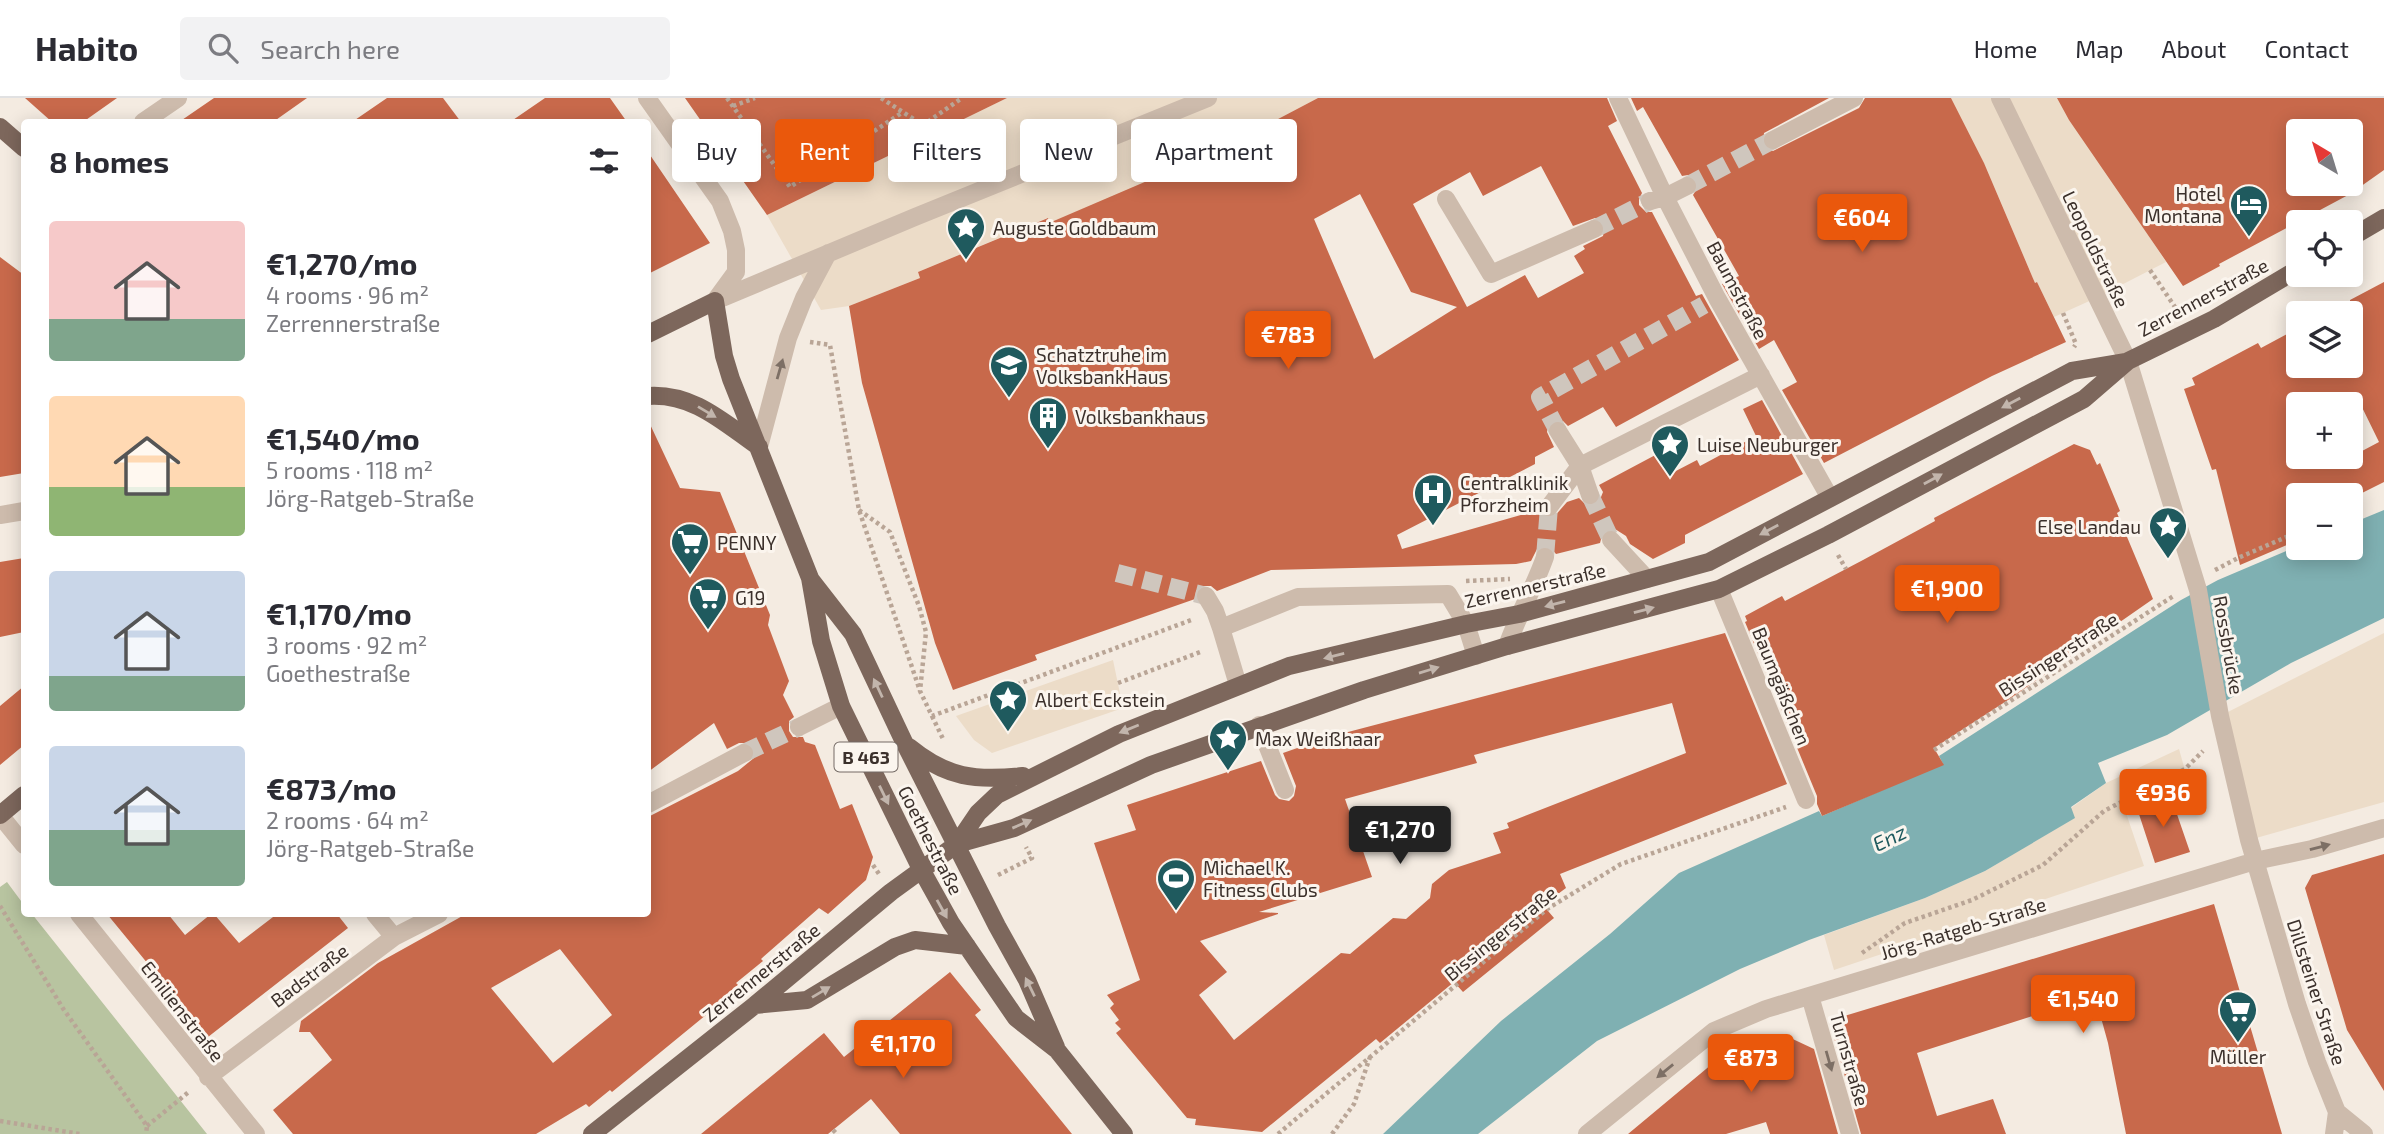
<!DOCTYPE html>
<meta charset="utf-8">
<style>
body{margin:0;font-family:"Exo 2",sans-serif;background:#f2f2f3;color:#2b2b33;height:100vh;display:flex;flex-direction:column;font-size:26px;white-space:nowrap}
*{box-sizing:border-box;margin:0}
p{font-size:23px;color:#7c7c81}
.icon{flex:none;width:38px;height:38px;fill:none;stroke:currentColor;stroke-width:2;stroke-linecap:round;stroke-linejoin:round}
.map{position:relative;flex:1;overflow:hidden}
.drawer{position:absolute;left:21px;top:21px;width:630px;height:798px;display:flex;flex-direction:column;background:#fff;border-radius:7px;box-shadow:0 4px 18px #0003}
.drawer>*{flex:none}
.top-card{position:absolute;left:672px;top:21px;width:665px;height:63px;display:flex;gap:14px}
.needle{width:46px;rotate:322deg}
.tools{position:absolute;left:2286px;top:21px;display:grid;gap:14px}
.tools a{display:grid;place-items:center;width:77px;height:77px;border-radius:7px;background:#fff;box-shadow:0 4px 18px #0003;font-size:35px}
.price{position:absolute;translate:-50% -60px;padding:0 16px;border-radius:7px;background:#ea580c;color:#fff;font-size:23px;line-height:46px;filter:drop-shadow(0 2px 4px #0008)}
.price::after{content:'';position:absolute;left:50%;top:42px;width:21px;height:16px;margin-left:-10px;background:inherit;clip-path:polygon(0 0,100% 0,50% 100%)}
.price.active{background:#222;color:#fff}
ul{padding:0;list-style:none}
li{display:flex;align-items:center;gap:21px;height:175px;padding:0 28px}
li span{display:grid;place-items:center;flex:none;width:196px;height:140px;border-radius:7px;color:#555}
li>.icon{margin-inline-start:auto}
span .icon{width:84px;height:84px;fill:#fffc;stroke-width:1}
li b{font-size:30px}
h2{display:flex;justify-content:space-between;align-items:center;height:84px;padding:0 28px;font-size:30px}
.chip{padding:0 24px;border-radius:7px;background:#fff;box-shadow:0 4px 18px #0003;font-size:24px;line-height:63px}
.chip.active{background:#ea580c;color:#fff}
header{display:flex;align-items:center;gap:42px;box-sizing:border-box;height:98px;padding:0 35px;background:#fff;border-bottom:2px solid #e1e1e2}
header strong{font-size:33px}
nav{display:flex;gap:38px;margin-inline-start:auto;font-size:24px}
.search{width:490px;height:63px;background:#f2f2f3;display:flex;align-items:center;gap:18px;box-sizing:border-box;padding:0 24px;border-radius:7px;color:#7c7c81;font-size:26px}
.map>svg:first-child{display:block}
.green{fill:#b8c4a0}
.plaza{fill:#ecdcc8}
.water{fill:#7fb0b2}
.building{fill:#c8694b;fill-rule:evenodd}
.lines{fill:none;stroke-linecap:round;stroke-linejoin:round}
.minor-tunnel{stroke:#cfc6bd;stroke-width:18;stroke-dasharray:18 9;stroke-linecap:butt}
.path{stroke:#b9a596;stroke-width:4.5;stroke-dasharray:3.5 3.5;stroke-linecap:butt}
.minor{stroke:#cdbbac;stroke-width:18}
.major{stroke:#7d675c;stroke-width:18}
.oneway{fill:#7d6f65}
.oneway2{fill:#c2b5ac}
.labels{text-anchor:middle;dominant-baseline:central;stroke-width:6;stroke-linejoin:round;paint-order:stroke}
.shield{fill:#fbf5ee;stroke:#756b66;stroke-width:2}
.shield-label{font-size:18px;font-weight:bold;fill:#3b302b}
.poi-label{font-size:19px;fill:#3b302b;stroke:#fbf5ee;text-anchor:start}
.street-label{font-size:19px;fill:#3b302b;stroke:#fbf5ee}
.water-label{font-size:21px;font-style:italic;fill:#1f5a5e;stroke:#fbf5ee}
</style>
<header>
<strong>Habito</strong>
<div class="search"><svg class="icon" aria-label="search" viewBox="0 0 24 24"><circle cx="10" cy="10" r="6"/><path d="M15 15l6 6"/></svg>Search here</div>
<nav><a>Home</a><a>Map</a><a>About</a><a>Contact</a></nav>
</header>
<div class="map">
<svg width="2384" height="1036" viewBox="0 0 2384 1036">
<rect width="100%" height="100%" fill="#f4ebe1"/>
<path class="green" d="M7,784L24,807V816H32L207,1036H0V789Z"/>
<path class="plaza" d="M1007,0H1318L1217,53L1129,92L1049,125L1047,120L918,174L920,180L849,208L821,212L767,117Z
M1951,0H2058L2166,164L2096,200L2054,219L2037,184L2035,185L1987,72Z
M2384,535V704L2249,742L2220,618Z
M1113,562L1123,610L992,655L974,642L956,618Z
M2179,651L2188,683L2124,709L2144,768L1834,872L1824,837L1925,800L1985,773L2074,720L2071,710L2106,685Z"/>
<path class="water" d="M2384,412V520L2291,565L2167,637L2098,665L2106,685L2071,709L2075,720L1985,773L1925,800L1809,842L1740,871L1597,943L1478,1036H1383L1501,923L1610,836L1679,775L1819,713L1822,718L1943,666L1939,658L2181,502L2218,482L2298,448L2350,450V426Z"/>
<path class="building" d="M25,0H117L83,24H52Z
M214,0H307L273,24H179Z
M387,0H443L461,24H352Z
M545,0H610L627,24H510Z
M685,0H1007L767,117Z
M1318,0H1607L1617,23L1608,28L1642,95L1639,101V107L1646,114H1652L1696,198L1702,196L1739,262L1616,329L1603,309L1568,328L1563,323H1553L1548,328L1547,334L1554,349L1535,359V366L1397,437L1402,451L1538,412L1543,418L1553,420L1567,404L1579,400L1587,408L1594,407L1599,404L1603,394L1599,387L1661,354L1672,375L1697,362L1700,368L1756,338L1743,311L1762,302L1803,376L1685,437V445L1653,461L1630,446L1626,438L1615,431H1609L1603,434L1600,445L1556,456L1550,449L1543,448L1537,451L1531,463L1516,466L1271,472L1217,493L1211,488H1201L1196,493L1195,501L1035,557L1037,562L953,592L935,545L862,285L849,208L920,180L918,174L1048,120L1049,125L1217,53ZM1541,68L1573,128L1595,120L1601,122L1605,127L1603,138L1583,148L1585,151L1574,158L1584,175L1538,200L1525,177L1467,209L1413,106L1470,74L1483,98ZM1360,96L1411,194L1457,209L1374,261L1314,121Z
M1631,0H1829L1764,35L1763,47L1766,51L1773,53L1859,10L1865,0H1951L1984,65L2035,185L2037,184L2066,244L1992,278L1824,365L1782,292L1797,284L1774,242L1759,251L1722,186L1739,178L1693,97L1698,89L1697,82L1688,77L1682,78L1643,9L1637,13Z
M2057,0H2384V72L2350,96L2219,166L2220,168L2183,188L2069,22ZM2298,33H2350V86H2298Z
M648,54L710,145L648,176Z
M0,159L24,177V375L0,379Z
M2384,184V384L2358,397H2298V425L2288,430L2294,444L2240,467L2216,371L2212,372L2184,291L2195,287L2192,280L2258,245L2261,250L2298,230V268H2350V202ZM2356,297L2379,344L2330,370L2325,359H2298V306H2339Z
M648,322L680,390L720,394L770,517L768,527L789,583L783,597L794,619L789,623V633L793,639H803L805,644L815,647L840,711L852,706L873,759L866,782L828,816L819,810L761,861L763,863L736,885L738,887L722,901L723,903L612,994L610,992L589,1009L586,1006L536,1036H293L273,1012L332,962L310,934H299L301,923L378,865L466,816H648V719L738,673L754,660V650L749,645H739L727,651L714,625L648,674ZM560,851L612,917L553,965L491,890Z
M2074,346L2090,352L2097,367L2100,365L2120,413L2117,415L2153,501L2008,602L1934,650L1944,667L1822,718L1817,706V698L1745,524L1747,523L1745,518L1782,498L1785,503L1863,462L1935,423L1934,420Z
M24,460V534L0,539V464Z
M1725,535L1787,686L1560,776L1566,790L1543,807L1554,820L1463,894L1454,884L1380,945L1376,941L1262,1034L1195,1027L1196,1021L1187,1020L1116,935L1121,931L1115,925L1119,922L1110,910L1114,906L1107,897L1140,882L1094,745L1136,732L1127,707L1261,663L1275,697L1279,701L1289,703L1294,698L1296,688L1283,655L1329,639ZM1672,605L1686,655L1507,725L1509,730L1493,735L1501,755L1449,772L1432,786L1430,800L1406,821L1393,820L1350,856L1341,855L1234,942L1199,897L1227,874L1200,843L1278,816V815L1259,814L1372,779L1345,701L1477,665L1474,657Z
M24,588V647L0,667V608Z
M2170,696L2190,754L2155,765L2136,707Z
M2384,756V993L2347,932L2305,790L2312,777Z
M2214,806L2282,1036H2126L2108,945L2095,898L1917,955L1937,1018L1993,1001L2006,1036H1861L1833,936L1841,919Z
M107,816H168L185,837L211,816H214L239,845L277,816H337L348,830L208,939Z
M950,874L981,912L975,917L1072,1036H900L871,1001L828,1036H701L824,935L844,959Z
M1782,936L1814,951L1838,1036H1770L1766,1024L1726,1036H1628L1730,951Z"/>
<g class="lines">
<path class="minor-tunnel" d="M1687,88L1773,42
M1594,131L1650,103
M1558,333L1540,299L1704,207
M1590,397L1611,442
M1545,459L1549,409
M1117,475L1206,498
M744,655L799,629"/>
<path class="path" d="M727,0L790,89L903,14
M881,0L923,27L962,0
M733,8L755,0
M2150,172L2177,212
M2063,215L2076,246L2074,249
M810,244L830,247L859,412L919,590
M859,412L890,434L919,508L926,534L920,593L932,618L1194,521
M1838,457L1846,471
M2215,472L2238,460L2291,437
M1466,483L1510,481
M1118,585L1203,553
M932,618L944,643
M1934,652L2175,497
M873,767L879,776
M998,777L1032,760L1026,749
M0,808L64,912L147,1028L146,1036
M1862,855L1905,825L1972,802L2043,767L2104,713L2185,671L2203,653
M0,1023L80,1036
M147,1028L190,993
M833,1032L837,1036
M1278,1036L1547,811L1621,766L1786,709
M1332,1036L1354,1006L1370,959"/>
<path class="minor" d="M647,0L720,103L732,133L736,152V174L717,200
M1618,0L1665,99L1717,200L1830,400
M2000,0L2128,263L2198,492L2220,618L2249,742L2297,906L2317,964L2337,1014L2334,1036
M143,24L178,0
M1773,42L1854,0
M1446,101L1491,176L1594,131
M1650,103L1665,99L1687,88
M715,203L915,119L1208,0
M1558,333L1580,368L1761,277
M759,349L788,240L804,200L828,155
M1549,409L1580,368L1590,397
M0,417L24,413
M1611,442L1647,481
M1719,491L1806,702
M1206,498L1215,513L1221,530
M1507,548C1518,517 1534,490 1545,459
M1238,587L1221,530L1298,499L1448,496L1466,526L1476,558
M1259,627L1285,692
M799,629L841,608
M648,706L744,655
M0,717L24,747
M79,816L256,1036
M375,816L394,839
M1810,898L1850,1036
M208,979L394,839L439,816
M2337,1014L2364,1036
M1587,1036L1714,933L1766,911L2255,763L2312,751L2384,730"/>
<path class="major" d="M0,29L24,50
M2350,140L2384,120
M648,236L715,203L724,258L731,281L810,480L821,543L841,608L921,771L951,825L1016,920L1057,952L1124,1036
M648,298C693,295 723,324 759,349
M811,482L853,536L904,644L997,828L1027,882L1056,949
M909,649C947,680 975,683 1023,678
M0,717L24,697
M957,746L978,715L997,697L1119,636L1289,568L1466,526L1519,516L1709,464L2072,273L2126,264
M755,907L807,902L895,849L915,842L967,848
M592,1036L755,907L891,794L957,746L1014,730L1151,667L1364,592L1507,548L1719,491L1828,437L2084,301L2128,263L2214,221L2298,171"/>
</g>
<defs><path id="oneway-solid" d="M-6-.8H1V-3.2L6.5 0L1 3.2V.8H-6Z" transform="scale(1.75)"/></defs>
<g class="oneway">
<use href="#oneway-solid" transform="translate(780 271) rotate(-74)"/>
<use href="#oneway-solid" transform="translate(2320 749) rotate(-15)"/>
<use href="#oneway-solid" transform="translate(1829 963) rotate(74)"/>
<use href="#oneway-solid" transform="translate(1665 973) rotate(141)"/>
</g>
<g class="oneway2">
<use href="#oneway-solid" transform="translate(2011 305) rotate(152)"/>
<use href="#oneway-solid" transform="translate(707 314) rotate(31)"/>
<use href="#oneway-solid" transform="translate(1933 381) rotate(-29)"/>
<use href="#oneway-solid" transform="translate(1769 432) rotate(152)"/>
<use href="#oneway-solid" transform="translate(1555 506) rotate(165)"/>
<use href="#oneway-solid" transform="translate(1644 512) rotate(-15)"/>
<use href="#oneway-solid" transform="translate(1334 558) rotate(166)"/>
<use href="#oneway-solid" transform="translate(1429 572) rotate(-17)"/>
<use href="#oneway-solid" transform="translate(878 590) rotate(-115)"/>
<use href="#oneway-solid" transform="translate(1129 631) rotate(158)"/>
<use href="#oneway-solid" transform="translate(884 697) rotate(64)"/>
<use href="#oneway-solid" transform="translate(1022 726) rotate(-23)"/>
<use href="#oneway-solid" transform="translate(942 811) rotate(61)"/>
<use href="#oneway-solid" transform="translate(1030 889) rotate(-116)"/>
<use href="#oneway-solid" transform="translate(821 894) rotate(-31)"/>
</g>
<defs>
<symbol id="hotel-pin" viewBox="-11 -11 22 30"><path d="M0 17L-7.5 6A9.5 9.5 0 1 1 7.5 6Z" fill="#1f5a5e" stroke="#fbf5ee"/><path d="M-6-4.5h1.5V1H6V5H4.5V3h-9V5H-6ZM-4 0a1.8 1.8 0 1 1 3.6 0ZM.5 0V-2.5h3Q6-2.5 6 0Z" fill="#fff"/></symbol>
<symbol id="sight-pin" viewBox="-11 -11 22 30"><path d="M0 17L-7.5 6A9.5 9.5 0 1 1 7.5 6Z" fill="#1f5a5e" stroke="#fbf5ee"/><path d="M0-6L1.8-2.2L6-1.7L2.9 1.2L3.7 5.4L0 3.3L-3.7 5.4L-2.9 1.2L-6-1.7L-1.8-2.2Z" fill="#fff"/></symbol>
<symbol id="school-pin" viewBox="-11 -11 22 30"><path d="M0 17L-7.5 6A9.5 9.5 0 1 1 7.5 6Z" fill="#1f5a5e" stroke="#fbf5ee"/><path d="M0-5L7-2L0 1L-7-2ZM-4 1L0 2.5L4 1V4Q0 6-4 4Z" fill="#fff"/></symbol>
<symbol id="building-pin" viewBox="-11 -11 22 30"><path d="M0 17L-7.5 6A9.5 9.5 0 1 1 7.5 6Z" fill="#1f5a5e" stroke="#fbf5ee"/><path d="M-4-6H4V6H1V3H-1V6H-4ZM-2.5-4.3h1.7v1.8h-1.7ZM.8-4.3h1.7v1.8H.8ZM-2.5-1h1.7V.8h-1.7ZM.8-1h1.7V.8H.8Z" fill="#fff"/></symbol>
<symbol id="hospital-pin" viewBox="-11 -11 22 30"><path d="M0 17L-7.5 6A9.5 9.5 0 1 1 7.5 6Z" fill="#1f5a5e" stroke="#fbf5ee"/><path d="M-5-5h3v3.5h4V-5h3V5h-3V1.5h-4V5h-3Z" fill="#fff"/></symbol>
<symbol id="supermarket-pin" viewBox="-11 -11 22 30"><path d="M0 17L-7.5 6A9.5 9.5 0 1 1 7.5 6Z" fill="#1f5a5e" stroke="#fbf5ee"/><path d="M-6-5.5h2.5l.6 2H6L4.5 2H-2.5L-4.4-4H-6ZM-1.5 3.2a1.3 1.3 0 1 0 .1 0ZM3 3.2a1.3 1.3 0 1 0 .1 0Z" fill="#fff"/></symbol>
<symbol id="stadium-pin" viewBox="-11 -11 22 30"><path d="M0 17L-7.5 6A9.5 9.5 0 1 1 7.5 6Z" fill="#1f5a5e" stroke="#fbf5ee"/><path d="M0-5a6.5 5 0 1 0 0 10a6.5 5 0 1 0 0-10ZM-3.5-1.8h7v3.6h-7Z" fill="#fff"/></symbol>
</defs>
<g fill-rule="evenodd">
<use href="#hotel-pin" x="2227" y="84" width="44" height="60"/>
<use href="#sight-pin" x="944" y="107" width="44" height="60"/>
<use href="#school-pin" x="987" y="245" width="44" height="60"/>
<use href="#building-pin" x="1026" y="296" width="44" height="60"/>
<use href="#sight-pin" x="1648" y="324" width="44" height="60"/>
<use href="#hospital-pin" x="1411" y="373" width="44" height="60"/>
<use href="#sight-pin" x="2146" y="406" width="44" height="60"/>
<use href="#supermarket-pin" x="668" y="422" width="44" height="60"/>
<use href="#supermarket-pin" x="686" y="477" width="44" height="60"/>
<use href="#sight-pin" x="986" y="579" width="44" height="60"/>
<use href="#sight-pin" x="1206" y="618" width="44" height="60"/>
<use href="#stadium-pin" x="1154" y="758" width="44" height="60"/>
<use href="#supermarket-pin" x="2216" y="890" width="44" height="60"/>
</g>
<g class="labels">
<rect class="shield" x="834.5" y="644.5" width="63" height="29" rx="5"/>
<g class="shield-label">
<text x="866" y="659">B 463</text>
</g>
<g class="poi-label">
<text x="2222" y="95" text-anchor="end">Hotel<tspan x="2222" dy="22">Montana</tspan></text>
<text x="993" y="129">Auguste Goldbaum</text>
<text x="1036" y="256">Schatztruhe im<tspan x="1036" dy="22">VolksbankHaus</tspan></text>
<text x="1075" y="318">Volksbankhaus</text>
<text x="1697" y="346">Luise Neuburger</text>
<text x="1460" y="384">Centralklinik<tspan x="1460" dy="22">Pforzheim</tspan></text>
<text x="2141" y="428" text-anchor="end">Else Landau</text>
<text x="717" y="444">PENNY</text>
<text x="735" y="499">G19</text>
<text x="1035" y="601">Albert Eckstein</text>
<text x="1255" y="640">Max Weißhaar</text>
<text x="1203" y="769">Michael K.<tspan x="1203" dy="22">Fitness Clubs</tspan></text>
<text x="2238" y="958" text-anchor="middle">Müller</text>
</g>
<g class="street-label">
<text transform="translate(2096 151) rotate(64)">Leopoldstraße</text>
<text transform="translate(1738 192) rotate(62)">Baumstraße</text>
<text transform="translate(2203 199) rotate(-28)">Zerrennerstraße</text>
<text transform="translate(1535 487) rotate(-13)">Zerrennerstraße</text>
<text transform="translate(2229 547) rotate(80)">Rossbrücke</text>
<text transform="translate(2058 556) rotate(-33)">Bissingerstraße</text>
<text transform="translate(1782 588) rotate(68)">Baumgäßchen</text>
<text transform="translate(931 742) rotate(63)">Goethestraße</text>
<text transform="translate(1963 830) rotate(-17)">Jörg-Ratgeb-Straße</text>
<text transform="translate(1500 835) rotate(-39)">Bissingerstraße</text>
<text transform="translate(761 874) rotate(-39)">Zerrennerstraße</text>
<text transform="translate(309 877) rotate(-37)">Badstraße</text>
<text transform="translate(2317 894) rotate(72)">Dillsteiner Straße</text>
<text transform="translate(183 913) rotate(52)">Emilienstraße</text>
<text transform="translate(1850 961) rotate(74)">Turnstraße</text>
</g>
<g class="water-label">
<text transform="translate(1889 739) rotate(-26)">Enz</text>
</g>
</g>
</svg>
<div class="tools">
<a><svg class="needle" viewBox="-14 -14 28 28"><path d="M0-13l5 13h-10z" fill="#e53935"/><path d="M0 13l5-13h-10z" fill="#7c7c81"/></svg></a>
<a><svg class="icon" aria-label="locate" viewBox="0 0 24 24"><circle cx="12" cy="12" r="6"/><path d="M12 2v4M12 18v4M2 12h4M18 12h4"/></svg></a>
<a><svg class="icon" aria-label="layers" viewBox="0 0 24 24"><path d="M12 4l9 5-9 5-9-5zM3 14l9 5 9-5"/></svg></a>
<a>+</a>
<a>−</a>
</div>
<b class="price" style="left:1862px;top:156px">€604</b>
<b class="price" style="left:1288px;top:273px">€783</b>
<b class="price" style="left:1947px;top:527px">€1,900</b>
<b class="price" style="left:2163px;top:731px">€936</b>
<b class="price active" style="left:1400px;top:768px">€1,270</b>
<b class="price" style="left:2083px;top:937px">€1,540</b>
<b class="price" style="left:903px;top:982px">€1,170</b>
<b class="price" style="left:1751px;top:996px">€873</b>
<div class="top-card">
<a class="chip">Buy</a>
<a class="chip active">Rent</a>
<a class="chip">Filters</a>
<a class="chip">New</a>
<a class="chip">Apartment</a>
</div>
<section class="drawer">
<h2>8 homes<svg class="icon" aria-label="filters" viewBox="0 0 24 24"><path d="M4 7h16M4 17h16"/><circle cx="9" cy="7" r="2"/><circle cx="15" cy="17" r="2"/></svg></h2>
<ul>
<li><span style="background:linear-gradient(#f6c9c9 70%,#7fa58c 0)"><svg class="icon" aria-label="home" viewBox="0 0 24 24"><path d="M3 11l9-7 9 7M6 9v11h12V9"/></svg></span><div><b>€1,270/mo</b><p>4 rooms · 96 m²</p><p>Zerrennerstraße</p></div></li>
<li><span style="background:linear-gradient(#ffd9b3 65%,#8fb573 0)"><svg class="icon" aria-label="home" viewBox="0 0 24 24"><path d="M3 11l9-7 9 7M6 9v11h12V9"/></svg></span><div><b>€1,540/mo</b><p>5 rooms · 118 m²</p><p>Jörg-Ratgeb-Straße</p></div></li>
<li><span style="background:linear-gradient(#c9d6e8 75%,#7fa58c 0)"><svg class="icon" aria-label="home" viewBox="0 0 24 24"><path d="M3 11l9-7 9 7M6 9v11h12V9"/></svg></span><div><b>€1,170/mo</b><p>3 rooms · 92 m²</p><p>Goethestraße</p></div></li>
<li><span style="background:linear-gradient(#c9d6e8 60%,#7fa58c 0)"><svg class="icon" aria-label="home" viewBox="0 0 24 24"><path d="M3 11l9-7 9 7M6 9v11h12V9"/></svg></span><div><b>€873/mo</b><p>2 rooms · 64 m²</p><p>Jörg-Ratgeb-Straße</p></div></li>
</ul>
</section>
</div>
